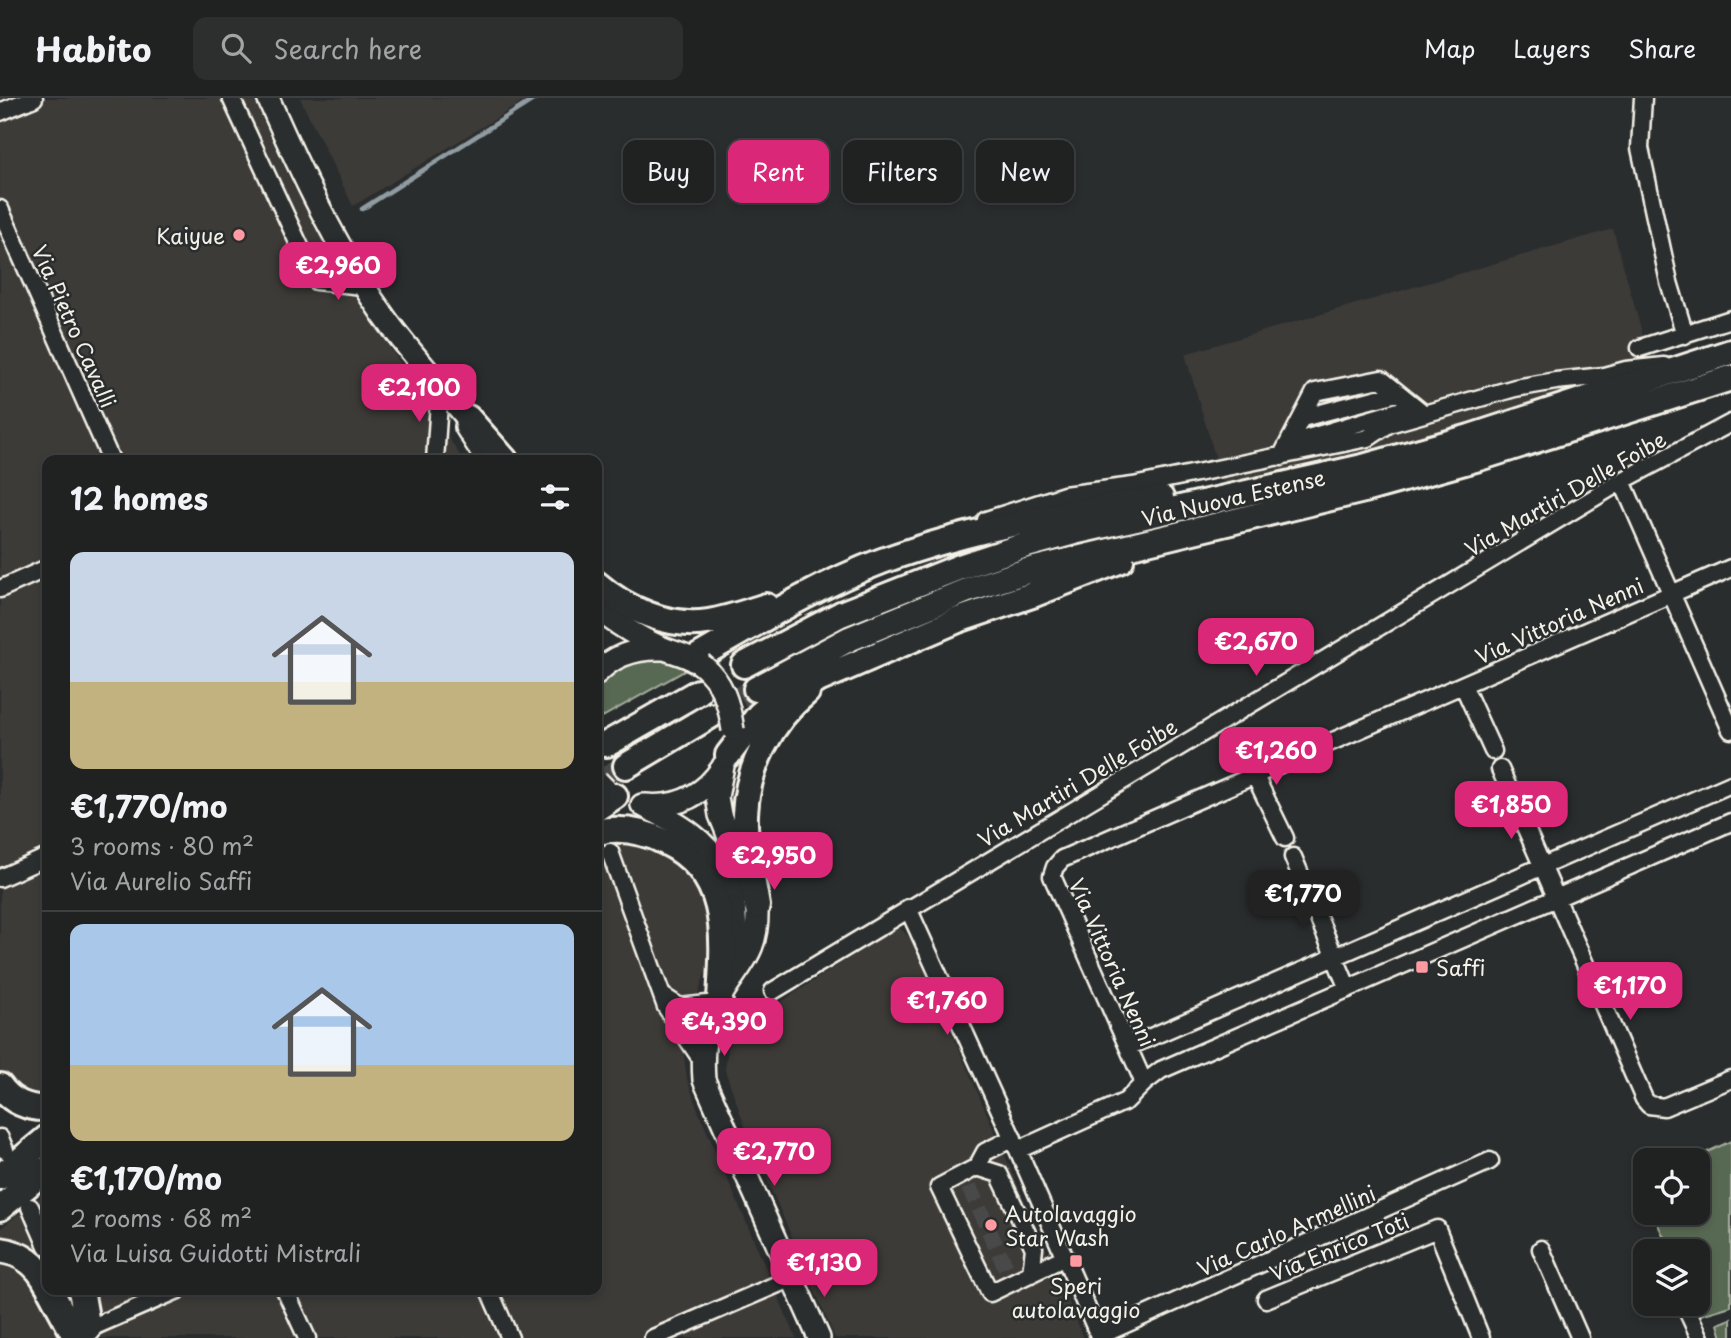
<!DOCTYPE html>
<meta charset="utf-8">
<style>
body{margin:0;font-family:"Playpen Sans",sans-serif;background:#2d2f2f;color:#f1f3f6;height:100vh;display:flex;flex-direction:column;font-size:26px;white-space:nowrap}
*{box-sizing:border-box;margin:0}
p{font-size:23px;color:#a2a4a5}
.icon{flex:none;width:38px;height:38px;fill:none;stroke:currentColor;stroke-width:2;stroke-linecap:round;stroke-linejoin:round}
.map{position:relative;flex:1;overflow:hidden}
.drawer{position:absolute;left:42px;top:357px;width:560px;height:840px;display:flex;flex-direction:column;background:#202222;border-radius:14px;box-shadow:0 4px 10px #0003,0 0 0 2px #3d3f40}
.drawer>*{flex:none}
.hud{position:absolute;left:623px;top:42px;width:665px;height:63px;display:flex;gap:14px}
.controls{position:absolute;left:1633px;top:1050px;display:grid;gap:14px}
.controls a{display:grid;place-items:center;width:77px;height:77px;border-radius:14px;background:#202222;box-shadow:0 4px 10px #0003,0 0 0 2px #3d3f40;font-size:35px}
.price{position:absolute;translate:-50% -60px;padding:0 16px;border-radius:14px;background:#db2777;color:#fff;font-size:23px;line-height:46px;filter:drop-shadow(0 2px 4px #0008)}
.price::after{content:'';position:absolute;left:50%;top:42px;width:21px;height:16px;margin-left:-10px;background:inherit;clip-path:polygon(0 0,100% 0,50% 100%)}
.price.current{background:#222;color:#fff}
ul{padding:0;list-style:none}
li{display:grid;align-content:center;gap:14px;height:371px;padding:0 28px}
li+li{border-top:2px solid #3d3f40}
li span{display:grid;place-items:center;height:217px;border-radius:14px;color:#555}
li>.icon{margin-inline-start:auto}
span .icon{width:126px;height:126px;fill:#fffc;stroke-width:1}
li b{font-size:30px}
h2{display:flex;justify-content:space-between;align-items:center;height:84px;padding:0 28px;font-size:30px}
.tag{padding:0 24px;border-radius:14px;background:#202222;box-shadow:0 4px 10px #0003,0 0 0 2px #3d3f40;font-size:24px;line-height:63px}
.tag.current{background:#db2777;color:#fff}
header{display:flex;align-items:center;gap:42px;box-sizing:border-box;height:98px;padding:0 35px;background:#202222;border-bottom:2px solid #3d3f40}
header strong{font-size:33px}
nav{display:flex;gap:38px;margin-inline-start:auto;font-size:24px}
.search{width:490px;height:63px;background:#2d2f2f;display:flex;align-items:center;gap:18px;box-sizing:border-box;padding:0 24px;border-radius:14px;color:#a2a4a5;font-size:26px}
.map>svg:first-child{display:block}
.built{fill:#3d3b38}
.green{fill:#586952;stroke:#a6ad9d;stroke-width:2}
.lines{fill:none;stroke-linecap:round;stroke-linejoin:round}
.stream{stroke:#909ca2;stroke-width:4.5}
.minor-tunnel{stroke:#484a4a;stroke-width:16;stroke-dasharray:16 8;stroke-linecap:butt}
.highway-tunnel{stroke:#484a4a;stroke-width:24;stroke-dasharray:24 12;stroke-linecap:butt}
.minor-casing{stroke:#f4f1e8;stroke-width:21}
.major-casing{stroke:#f4f1e8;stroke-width:26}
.highway-casing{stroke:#f4f1e8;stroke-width:30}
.minor{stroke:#2a2d2e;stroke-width:16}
.major{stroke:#2a2d2e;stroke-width:21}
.highway{stroke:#2a2d2e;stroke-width:24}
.major-bridge-casing{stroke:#f4f1e8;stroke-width:26;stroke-linecap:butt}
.major-bridge{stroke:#2a2d2e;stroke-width:21}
.poi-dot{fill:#ff9aa2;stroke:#2a2d2e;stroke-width:2.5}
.labels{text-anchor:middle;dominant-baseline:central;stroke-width:5;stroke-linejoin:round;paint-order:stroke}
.poi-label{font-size:21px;fill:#f4f1e8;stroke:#2a2d2e;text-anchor:start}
.street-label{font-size:21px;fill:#f4f1e8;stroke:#2a2d2e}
</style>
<header>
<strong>Habito</strong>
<div class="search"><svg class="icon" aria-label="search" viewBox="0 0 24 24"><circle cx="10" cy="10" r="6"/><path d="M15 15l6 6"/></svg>Search here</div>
<nav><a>Map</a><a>Layers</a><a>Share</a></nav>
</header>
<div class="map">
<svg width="1731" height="1240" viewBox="0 0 1731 1240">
<rect width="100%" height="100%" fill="#2a2d2e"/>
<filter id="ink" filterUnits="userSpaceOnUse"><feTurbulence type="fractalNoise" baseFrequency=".0143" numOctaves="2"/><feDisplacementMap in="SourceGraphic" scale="14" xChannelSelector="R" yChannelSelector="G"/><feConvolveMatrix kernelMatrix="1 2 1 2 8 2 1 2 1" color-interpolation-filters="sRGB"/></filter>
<g filter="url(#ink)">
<path class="built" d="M0,0H253L292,86L354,194L463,362H47V1001L44,1002L5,986L0,976Z
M300,0H529L353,108Z
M1613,131L1649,260L1619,284L1329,366L1223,385L1185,256Z
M610,739L660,752L688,774L708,804L711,857L689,923L683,951L687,981L699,1015L796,1240H0V1131L47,1094V1192H597V741Z
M895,830L901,831L911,841L1084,1240H835L748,1037L725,972L728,950L735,934Z"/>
<path class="green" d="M644,556L693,568L597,622V587L602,579Z
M1731,1043V1208L1701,1217L1696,1206L1698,1153H1671L1652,1115H1698V1062H1690Z
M1731,1221V1240H1722L1718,1226Z"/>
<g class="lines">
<path class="stream" d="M362,111L536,0"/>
<path class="minor-tunnel" d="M969,1089L1006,1170"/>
<path class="highway-tunnel" d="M710,618L756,591
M597,686L626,668"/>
<defs>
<path id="minor" d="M231,0L316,183L363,188
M1643,0L1640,50L1669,184L1685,237
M0,14L34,0
M0,111L111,362
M1640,250L1731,221
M1302,320L1397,295
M1288,346L1402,312
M1281,359L1315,294L1381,281L1423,315
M435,362L440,290
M1622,383L1731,632
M986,422L1064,397L1133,388L1368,340L1389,326L1515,290L1556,283L1604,278L1626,272L1664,268
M0,491L47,470
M1463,587L1493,653
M1500,671L1644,1001L1649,1007L1664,1009L1731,981
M1255,678L1285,740
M610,754L666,909L703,964
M1293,759L1348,891
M0,780L47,759
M908,810L1018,1052L1100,1240
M773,893L1622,383L1731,325
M663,898L680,909L717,905
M1128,949L1731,686
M1144,985L1052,778L1055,769L1062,761L1731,470
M0,1040L5,1052
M1013,1040L985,1054L977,1069L939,1089L990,1195L1065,1159
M1018,1052L1126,1003L1144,985L1161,972L1731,724
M977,1069L999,1076L1034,1150L1031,1176
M30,1109L47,1148
M1541,1151L1580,1240
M285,1192L307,1240
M489,1192L510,1240
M1266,1201L1437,1131L1481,1240
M1684,1206L1700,1240
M88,1231L178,1192
M1099,1238L1490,1063
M653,1240L792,1180"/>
<path id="major" d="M268,0C301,75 336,149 383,217C411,257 447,293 477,333
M466,329L487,362
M597,511C617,526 637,539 660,549C674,555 688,557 701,566
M597,575C615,556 637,550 662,551
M723,668L717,699L720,717L757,808C759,860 737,866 716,907C704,930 702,956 704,982L819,1240
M642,707C658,716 675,723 689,734C738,770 743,820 728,874
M645,707C677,710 704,697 722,670"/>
<path id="highway" d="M468,320L505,362
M597,486C626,511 668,530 708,524C728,521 747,514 766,508
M694,561C755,526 816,488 882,463C973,430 1066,414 1161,400
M744,567L841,516L960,469L1020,449L1078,433L1363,369L1470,339L1731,254
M756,591L849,541L968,492L1027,473L1364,392L1479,360L1731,280
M607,646L698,594
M728,657L759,617L783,597L958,522L1032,497L1121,462
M626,668L710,618
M597,710L615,698
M597,734C620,729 643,733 665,744C730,775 724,838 720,900
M757,808C752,778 744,746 745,716C747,670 771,623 807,594
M0,988C11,1004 29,1011 47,1010
M0,1079L47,1040
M0,1110L47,1071
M0,1152C22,1155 37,1166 47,1186
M50,1192L76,1240
M81,1192L88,1231"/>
</defs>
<use href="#minor" class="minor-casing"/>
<use href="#major" class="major-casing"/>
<use href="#highway" class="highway-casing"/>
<use href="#minor" class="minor"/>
<use href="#major" class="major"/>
<use href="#highway" class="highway"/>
<defs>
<path id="major-bridge" d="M701,566C723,584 729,605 733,632
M597,683L605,691"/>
</defs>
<use href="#major-bridge" class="major-bridge-casing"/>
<use href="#major-bridge" class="major-bridge"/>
</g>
</g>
<g class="poi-dot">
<circle cx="239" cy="137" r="7"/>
<rect x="1415" y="862" width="14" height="14" rx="3.5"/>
<circle cx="991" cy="1127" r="7"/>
<rect x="1069" y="1156" width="14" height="14" rx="3.5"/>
</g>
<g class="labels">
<g class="poi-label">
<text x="225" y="137" text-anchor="end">Kaiyue</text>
<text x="1436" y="869">Saffi</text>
<text x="1005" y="1115">Autolavaggio<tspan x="1005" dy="24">Star Wash</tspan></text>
<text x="1076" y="1187" text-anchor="middle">Speri<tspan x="1076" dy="24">autolavaggio</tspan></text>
</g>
<g class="street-label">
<text transform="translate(75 228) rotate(66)">Via Pietro Cavalli</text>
<text transform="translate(1565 395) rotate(-30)">Via Martiri Delle Foibe</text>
<text transform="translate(1233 399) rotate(-13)">Via Nuova Estense</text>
<text transform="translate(1559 522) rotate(-24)">Via Vittoria Nenni</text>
<text transform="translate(1077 684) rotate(-31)">Via Martiri Delle Foibe</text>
<text transform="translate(1113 864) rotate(66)">Via Vittoria Nenni</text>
<text transform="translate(1286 1132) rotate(-24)">Via Carlo Armellini</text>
<text transform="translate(1339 1148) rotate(-22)">Via Enrico Toti</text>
</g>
</g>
</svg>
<div class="controls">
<a><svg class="icon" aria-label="locate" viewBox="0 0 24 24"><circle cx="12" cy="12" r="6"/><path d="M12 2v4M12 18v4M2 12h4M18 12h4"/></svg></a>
<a><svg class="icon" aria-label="layers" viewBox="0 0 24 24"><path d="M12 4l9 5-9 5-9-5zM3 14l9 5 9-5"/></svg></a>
</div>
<b class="price" style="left:338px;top:204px">€2,960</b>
<b class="price" style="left:419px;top:326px">€2,100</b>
<b class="price" style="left:1256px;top:580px">€2,670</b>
<b class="price" style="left:1276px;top:689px">€1,260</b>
<b class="price" style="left:1511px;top:743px">€1,850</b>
<b class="price" style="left:774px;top:794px">€2,950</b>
<b class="price current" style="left:1303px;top:832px">€1,770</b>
<b class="price" style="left:1630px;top:924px">€1,170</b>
<b class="price" style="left:947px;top:939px">€1,760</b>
<b class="price" style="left:724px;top:960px">€4,390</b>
<b class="price" style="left:774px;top:1090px">€2,770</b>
<b class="price" style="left:824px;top:1201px">€1,130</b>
<div class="hud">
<a class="tag">Buy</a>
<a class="tag current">Rent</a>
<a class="tag">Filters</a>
<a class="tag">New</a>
</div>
<section class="drawer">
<h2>12 homes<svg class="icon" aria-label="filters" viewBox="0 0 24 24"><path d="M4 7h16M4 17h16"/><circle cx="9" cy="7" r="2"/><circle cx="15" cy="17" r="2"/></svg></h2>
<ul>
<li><span style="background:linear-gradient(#c9d6e8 60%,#c2b280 0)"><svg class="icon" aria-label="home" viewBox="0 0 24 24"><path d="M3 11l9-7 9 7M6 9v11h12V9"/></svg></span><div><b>€1,770/mo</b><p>3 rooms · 80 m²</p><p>Via Aurelio Saffi</p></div></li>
<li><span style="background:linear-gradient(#a9c7e8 65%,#c2b280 0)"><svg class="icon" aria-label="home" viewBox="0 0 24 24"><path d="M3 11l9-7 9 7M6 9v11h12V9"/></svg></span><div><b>€1,170/mo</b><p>2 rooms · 68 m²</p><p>Via Luisa Guidotti Mistrali</p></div></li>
</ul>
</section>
</div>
